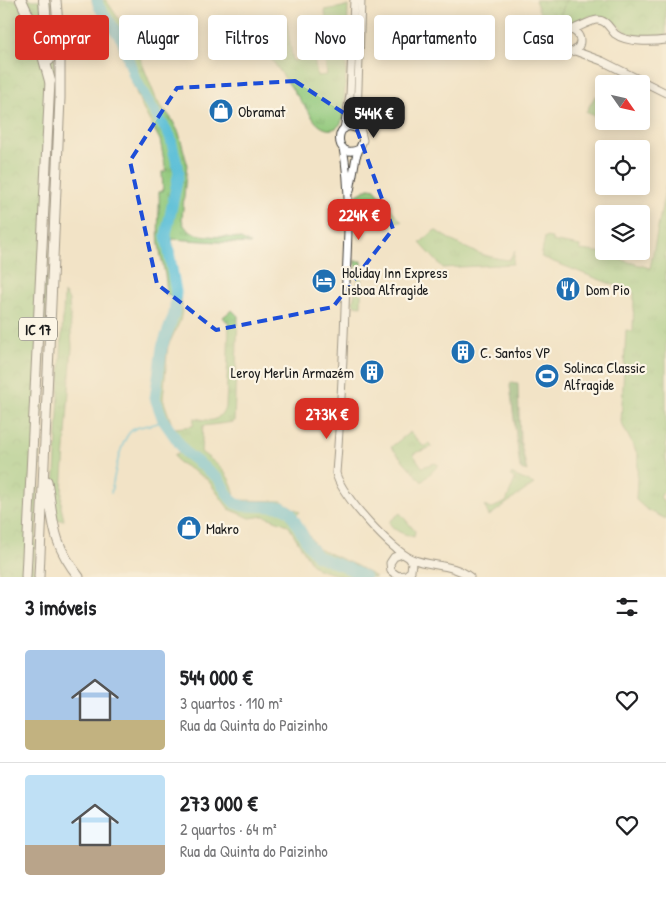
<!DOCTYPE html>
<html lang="pt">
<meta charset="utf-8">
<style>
body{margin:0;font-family:"Patrick Hand",sans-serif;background:#f6f6f6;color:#202124;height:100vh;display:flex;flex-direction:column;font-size:19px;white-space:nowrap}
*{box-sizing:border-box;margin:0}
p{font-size:16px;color:#757577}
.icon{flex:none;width:28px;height:28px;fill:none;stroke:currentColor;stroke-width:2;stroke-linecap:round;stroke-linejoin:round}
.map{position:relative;height:577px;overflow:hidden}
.drawer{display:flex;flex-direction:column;background:#fff;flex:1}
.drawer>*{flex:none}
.top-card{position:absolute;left:15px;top:15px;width:636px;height:45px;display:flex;gap:10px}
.needle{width:32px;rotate:124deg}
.tools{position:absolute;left:595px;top:75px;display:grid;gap:10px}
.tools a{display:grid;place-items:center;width:55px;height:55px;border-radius:5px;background:#fff;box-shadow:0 2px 12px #0003;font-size:25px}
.price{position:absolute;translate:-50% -42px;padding:0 11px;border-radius:10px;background:#d93025;color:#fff;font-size:16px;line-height:32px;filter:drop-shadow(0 1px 2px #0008)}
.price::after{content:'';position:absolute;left:50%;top:30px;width:15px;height:11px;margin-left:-8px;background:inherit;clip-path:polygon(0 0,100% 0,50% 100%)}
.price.on{background:#222;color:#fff}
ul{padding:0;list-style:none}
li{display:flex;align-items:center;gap:15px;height:125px;padding:0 25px}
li+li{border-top:1px solid #e0e0e0}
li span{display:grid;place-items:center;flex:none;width:140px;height:100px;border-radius:5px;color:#555}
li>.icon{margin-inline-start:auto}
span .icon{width:60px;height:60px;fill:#fffc;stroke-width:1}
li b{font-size:21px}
h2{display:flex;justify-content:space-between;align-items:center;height:60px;padding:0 25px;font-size:21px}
.pill{padding:0 18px;border-radius:5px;background:#fff;box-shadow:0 2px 12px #0003;font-size:18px;line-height:45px}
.pill.on{background:#d93025;color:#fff}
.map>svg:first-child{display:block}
.grass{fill:url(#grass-tufts);stroke:#56724c}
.forest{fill:url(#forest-crowns);stroke:#486444}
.park{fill:url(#park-crowns);stroke:#56724c}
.garden{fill:url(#garden-dots);stroke:#56724c}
.pitch{fill:#91c87b;stroke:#56724c}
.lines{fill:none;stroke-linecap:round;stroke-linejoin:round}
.stream{stroke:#59bed7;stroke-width:2}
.river{stroke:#59bed7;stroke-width:11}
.tertiary-casing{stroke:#3c3a36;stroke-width:9}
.trunk-casing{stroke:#3c3a36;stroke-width:11}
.motorway-casing{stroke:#3c3a36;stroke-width:12}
.tertiary{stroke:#fff;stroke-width:7}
.trunk{stroke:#fff;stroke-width:9}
.motorway{stroke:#fff;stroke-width:10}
.marked{fill:none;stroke:#1d4ed8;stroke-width:4;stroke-dasharray:10 6;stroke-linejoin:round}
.labels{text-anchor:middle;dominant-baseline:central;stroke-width:4.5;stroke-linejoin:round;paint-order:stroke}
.shield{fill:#fcf5e5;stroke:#5f5d58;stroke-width:1}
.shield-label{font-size:14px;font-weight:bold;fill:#1c1c1c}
.poi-label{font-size:15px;fill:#1c1c1c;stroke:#fcf5e5;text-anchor:start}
</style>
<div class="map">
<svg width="666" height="577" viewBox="0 0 666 577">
<defs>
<pattern id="grass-tufts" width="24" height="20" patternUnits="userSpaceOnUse" patternTransform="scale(1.25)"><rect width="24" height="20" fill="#91c87b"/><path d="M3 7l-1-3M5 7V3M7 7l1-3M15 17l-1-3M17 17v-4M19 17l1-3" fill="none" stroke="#7cab6a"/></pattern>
<pattern id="forest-crowns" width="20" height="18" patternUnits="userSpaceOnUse" patternTransform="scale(1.25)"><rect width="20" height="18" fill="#74ac6b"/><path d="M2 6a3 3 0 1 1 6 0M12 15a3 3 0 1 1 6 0" fill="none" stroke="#5e8b57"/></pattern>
<pattern id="park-crowns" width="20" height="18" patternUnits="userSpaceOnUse" patternTransform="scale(1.25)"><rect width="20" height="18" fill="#91c87b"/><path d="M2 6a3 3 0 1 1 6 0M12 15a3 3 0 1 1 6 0" fill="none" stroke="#7cab6a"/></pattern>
<pattern id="garden-dots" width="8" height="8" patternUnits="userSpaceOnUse" patternTransform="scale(1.25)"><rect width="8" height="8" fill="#91c87b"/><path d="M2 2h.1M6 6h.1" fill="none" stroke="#7cab6a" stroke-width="1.8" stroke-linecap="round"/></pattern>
</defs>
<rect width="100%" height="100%" fill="#fcf5e5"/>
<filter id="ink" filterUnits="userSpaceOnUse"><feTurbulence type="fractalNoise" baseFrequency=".02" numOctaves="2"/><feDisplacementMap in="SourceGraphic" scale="10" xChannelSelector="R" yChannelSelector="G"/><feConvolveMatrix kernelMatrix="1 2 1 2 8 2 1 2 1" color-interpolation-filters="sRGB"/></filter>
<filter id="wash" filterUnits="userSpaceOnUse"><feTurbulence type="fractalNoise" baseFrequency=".0096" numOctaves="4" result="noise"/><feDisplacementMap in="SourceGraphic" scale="20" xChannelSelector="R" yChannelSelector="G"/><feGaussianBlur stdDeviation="1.12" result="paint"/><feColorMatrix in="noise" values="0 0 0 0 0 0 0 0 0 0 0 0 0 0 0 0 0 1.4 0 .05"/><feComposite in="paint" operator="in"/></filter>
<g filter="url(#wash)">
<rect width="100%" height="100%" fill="#f2e3c6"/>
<path class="grass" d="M92,0H106L133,40L157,101L171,118L179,133L187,163L182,219C185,242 223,234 240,239C243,240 247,242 251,244L172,239L182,310L180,321L168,346L167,354L163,399L172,425L175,428L193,426L194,418C213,421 215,424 226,407L229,324L223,317L232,310L238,316L234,422L203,426L201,452C219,465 234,477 235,500L282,501L300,512L297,514V516L317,548L357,566L376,577H344L317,569L311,563L288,525L264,516L250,518L229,509L207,479L178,462L174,455L180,452L164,425L163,426L151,398L159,343L173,307L174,296L166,295C168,277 161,262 159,244C157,227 160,209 159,192L163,191L162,172L166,171L160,140L143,109L129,75L118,41L93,5Z
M348,6C347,37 347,69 344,100C344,106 344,117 341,123C334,134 321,129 315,121L257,39L256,28L258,23L286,20L293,61L314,58L317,76L327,75L321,31L327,29L325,10Z
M666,185V488L660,497L666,504V519L646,509L636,500L638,455L621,422L626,330L633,331L634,293L541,257L545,237L552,238V241L580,246V250L614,254L619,259L650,268Z
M369,188L375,189L402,222L356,220L357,195Z
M435,230C459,246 481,257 509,260L515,250L513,264L443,268L420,243Z
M354,261H362L361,306L355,305L353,302C355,289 363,273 354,261Z
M64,293L69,300L72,347L61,507L64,520H55L54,495Z
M410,432L424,447L429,443L432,447L413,454L422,467L435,463L439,465L422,482L391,447Z
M511,474L534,484L489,516L484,505L490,509L506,502L515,479L510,476Z
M400,513L415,531L414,537C404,534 394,532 389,522Z"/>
<path class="forest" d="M511,382L518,383L520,440L527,471L520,469L510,386Z"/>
<path class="park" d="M0,0H51L55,39V103L34,577H0Z
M566,0H666V35L640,36L628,33L608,18L589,16L580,23L554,27L543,21H558Z"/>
<path class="garden" d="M535,0H566L558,21H543Z"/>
<path class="pitch" d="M595,96L604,101V121L586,112Z"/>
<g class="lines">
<path class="stream" d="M111,493C114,479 120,436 134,429C144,424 154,427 163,420"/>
<path class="river" d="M97,0L99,7L122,40L134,76L147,100L170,136L179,172L166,235L176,292L174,314L162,347L155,398L163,420L186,453L218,478L230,498L235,503L243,506L282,507L290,512L308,544L317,556L345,567L365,577"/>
</g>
</g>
<g filter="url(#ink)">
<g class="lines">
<defs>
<path id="tertiary" d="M558 41a11 11 0 1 1 22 0a11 11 0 1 1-22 0Z
M571,30C577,28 592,20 597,20C607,20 609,28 615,34C627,43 652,42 666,40
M575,51L602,61L666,93
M344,129L350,95L354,0
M343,148C351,191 348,236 346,280C344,345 341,409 336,473C340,494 392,551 412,559C432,567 452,563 470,577
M359,149C332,162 334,114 359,130
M350,191L356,157L363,140L357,116L361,0
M402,554L394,557L390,563L391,571L398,576L406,575L411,571L412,562L409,558"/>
<path id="trunk" d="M47,481C54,522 51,542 79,577
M26,577L50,81
M39,577L60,98V50L56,0"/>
<path id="motorway" d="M21,0C34,26 43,53 50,81
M44,0L49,60"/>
</defs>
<use href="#tertiary" class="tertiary-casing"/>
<use href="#trunk" class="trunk-casing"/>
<use href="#motorway" class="motorway-casing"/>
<use href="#tertiary" class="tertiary"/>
<use href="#trunk" class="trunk"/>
<use href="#motorway" class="motorway"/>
</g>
</g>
<path d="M0 0H666V577H0ZM295,81L353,119L393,229L333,307L216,330L157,284L130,161L177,88Z" fill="#f2e3c6" fill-opacity=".55" fill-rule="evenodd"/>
<path class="marked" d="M295,81L353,119L393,229L333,307L216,330L157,284L130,161L177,88Z"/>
<defs>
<symbol id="shop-disc" viewBox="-11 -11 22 22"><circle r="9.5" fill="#1f6fb2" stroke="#fcf5e5"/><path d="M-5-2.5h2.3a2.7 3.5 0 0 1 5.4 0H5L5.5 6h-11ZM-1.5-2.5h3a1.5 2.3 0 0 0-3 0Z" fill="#fff"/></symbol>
<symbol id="hotel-disc" viewBox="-11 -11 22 22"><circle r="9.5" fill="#1f6fb2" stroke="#fcf5e5"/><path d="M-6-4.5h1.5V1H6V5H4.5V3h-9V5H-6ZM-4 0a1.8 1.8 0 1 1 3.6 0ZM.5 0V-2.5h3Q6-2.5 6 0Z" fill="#fff"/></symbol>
<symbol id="restaurant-disc" viewBox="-11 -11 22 22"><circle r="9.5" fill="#1f6fb2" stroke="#fcf5e5"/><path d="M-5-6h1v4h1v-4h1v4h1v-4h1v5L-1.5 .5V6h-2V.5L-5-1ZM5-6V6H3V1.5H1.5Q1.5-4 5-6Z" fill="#fff"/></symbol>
<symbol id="building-disc" viewBox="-11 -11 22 22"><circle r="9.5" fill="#1f6fb2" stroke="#fcf5e5"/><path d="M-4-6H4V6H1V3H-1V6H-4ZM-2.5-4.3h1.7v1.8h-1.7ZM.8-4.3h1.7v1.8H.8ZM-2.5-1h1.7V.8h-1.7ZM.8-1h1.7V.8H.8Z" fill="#fff"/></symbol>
<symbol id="stadium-disc" viewBox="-11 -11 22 22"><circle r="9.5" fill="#1f6fb2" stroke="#fcf5e5"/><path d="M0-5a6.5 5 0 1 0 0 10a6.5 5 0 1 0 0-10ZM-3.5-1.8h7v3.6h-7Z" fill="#fff"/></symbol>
</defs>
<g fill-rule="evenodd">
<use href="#shop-disc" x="207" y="97" width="28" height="28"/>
<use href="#hotel-disc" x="310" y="267" width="28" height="28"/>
<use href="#restaurant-disc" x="554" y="275" width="28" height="28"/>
<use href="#building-disc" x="449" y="338" width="28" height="28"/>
<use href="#building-disc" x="358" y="358" width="28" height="28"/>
<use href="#stadium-disc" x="533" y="362" width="28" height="28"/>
<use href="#shop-disc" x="175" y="514" width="28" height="28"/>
</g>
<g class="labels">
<rect class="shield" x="19" y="317.5" width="38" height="23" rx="4"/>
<g class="shield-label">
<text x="38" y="329">IC 17</text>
</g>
<g class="poi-label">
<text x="238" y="111">Obramat</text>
<text x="342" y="272">Holiday Inn Express<tspan x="342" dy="17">Lisboa Alfragide</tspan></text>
<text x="586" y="289">Dom Pio</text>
<text x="480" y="352">C. Santos VP</text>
<text x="564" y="367">Solinca Classic<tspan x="564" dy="17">Alfragide</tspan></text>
<text x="354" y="372" text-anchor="end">Leroy Merlin Armazém</text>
<text x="206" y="528">Makro</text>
</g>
</g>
</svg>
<div class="tools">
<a><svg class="needle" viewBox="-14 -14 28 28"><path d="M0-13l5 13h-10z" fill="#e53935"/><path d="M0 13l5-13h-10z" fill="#757577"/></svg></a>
<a><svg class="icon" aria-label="locate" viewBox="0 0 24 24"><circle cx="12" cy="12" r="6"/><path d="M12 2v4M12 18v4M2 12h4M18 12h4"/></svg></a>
<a><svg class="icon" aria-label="layers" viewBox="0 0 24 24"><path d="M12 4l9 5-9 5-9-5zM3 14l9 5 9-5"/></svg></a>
</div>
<b class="price on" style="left:374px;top:139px">544K €</b>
<b class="price" style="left:359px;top:241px">224K €</b>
<b class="price" style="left:327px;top:440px">273K €</b>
<div class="top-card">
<a class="pill on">Comprar</a>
<a class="pill">Alugar</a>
<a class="pill">Filtros</a>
<a class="pill">Novo</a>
<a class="pill">Apartamento</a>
<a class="pill">Casa</a>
</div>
</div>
<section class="drawer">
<h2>3 imóveis<svg class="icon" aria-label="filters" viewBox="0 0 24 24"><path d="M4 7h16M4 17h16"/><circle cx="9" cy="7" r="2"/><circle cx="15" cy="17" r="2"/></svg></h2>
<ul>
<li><span style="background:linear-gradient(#a9c7e8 70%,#c2b280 0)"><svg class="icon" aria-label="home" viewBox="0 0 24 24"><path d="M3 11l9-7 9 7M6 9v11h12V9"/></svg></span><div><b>544 000 €</b><p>3 quartos · 110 m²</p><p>Rua da Quinta do Paizinho</p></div><svg class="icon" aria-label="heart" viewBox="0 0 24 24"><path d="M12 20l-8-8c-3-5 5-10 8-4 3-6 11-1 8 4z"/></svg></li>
<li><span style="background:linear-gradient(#bfe0f5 70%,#b9a48a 0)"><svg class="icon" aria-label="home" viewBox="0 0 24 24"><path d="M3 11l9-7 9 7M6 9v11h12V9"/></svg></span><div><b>273 000 €</b><p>2 quartos · 64 m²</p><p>Rua da Quinta do Paizinho</p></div><svg class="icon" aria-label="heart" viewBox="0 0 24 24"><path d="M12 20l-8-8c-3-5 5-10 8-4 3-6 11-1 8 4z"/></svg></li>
</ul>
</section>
